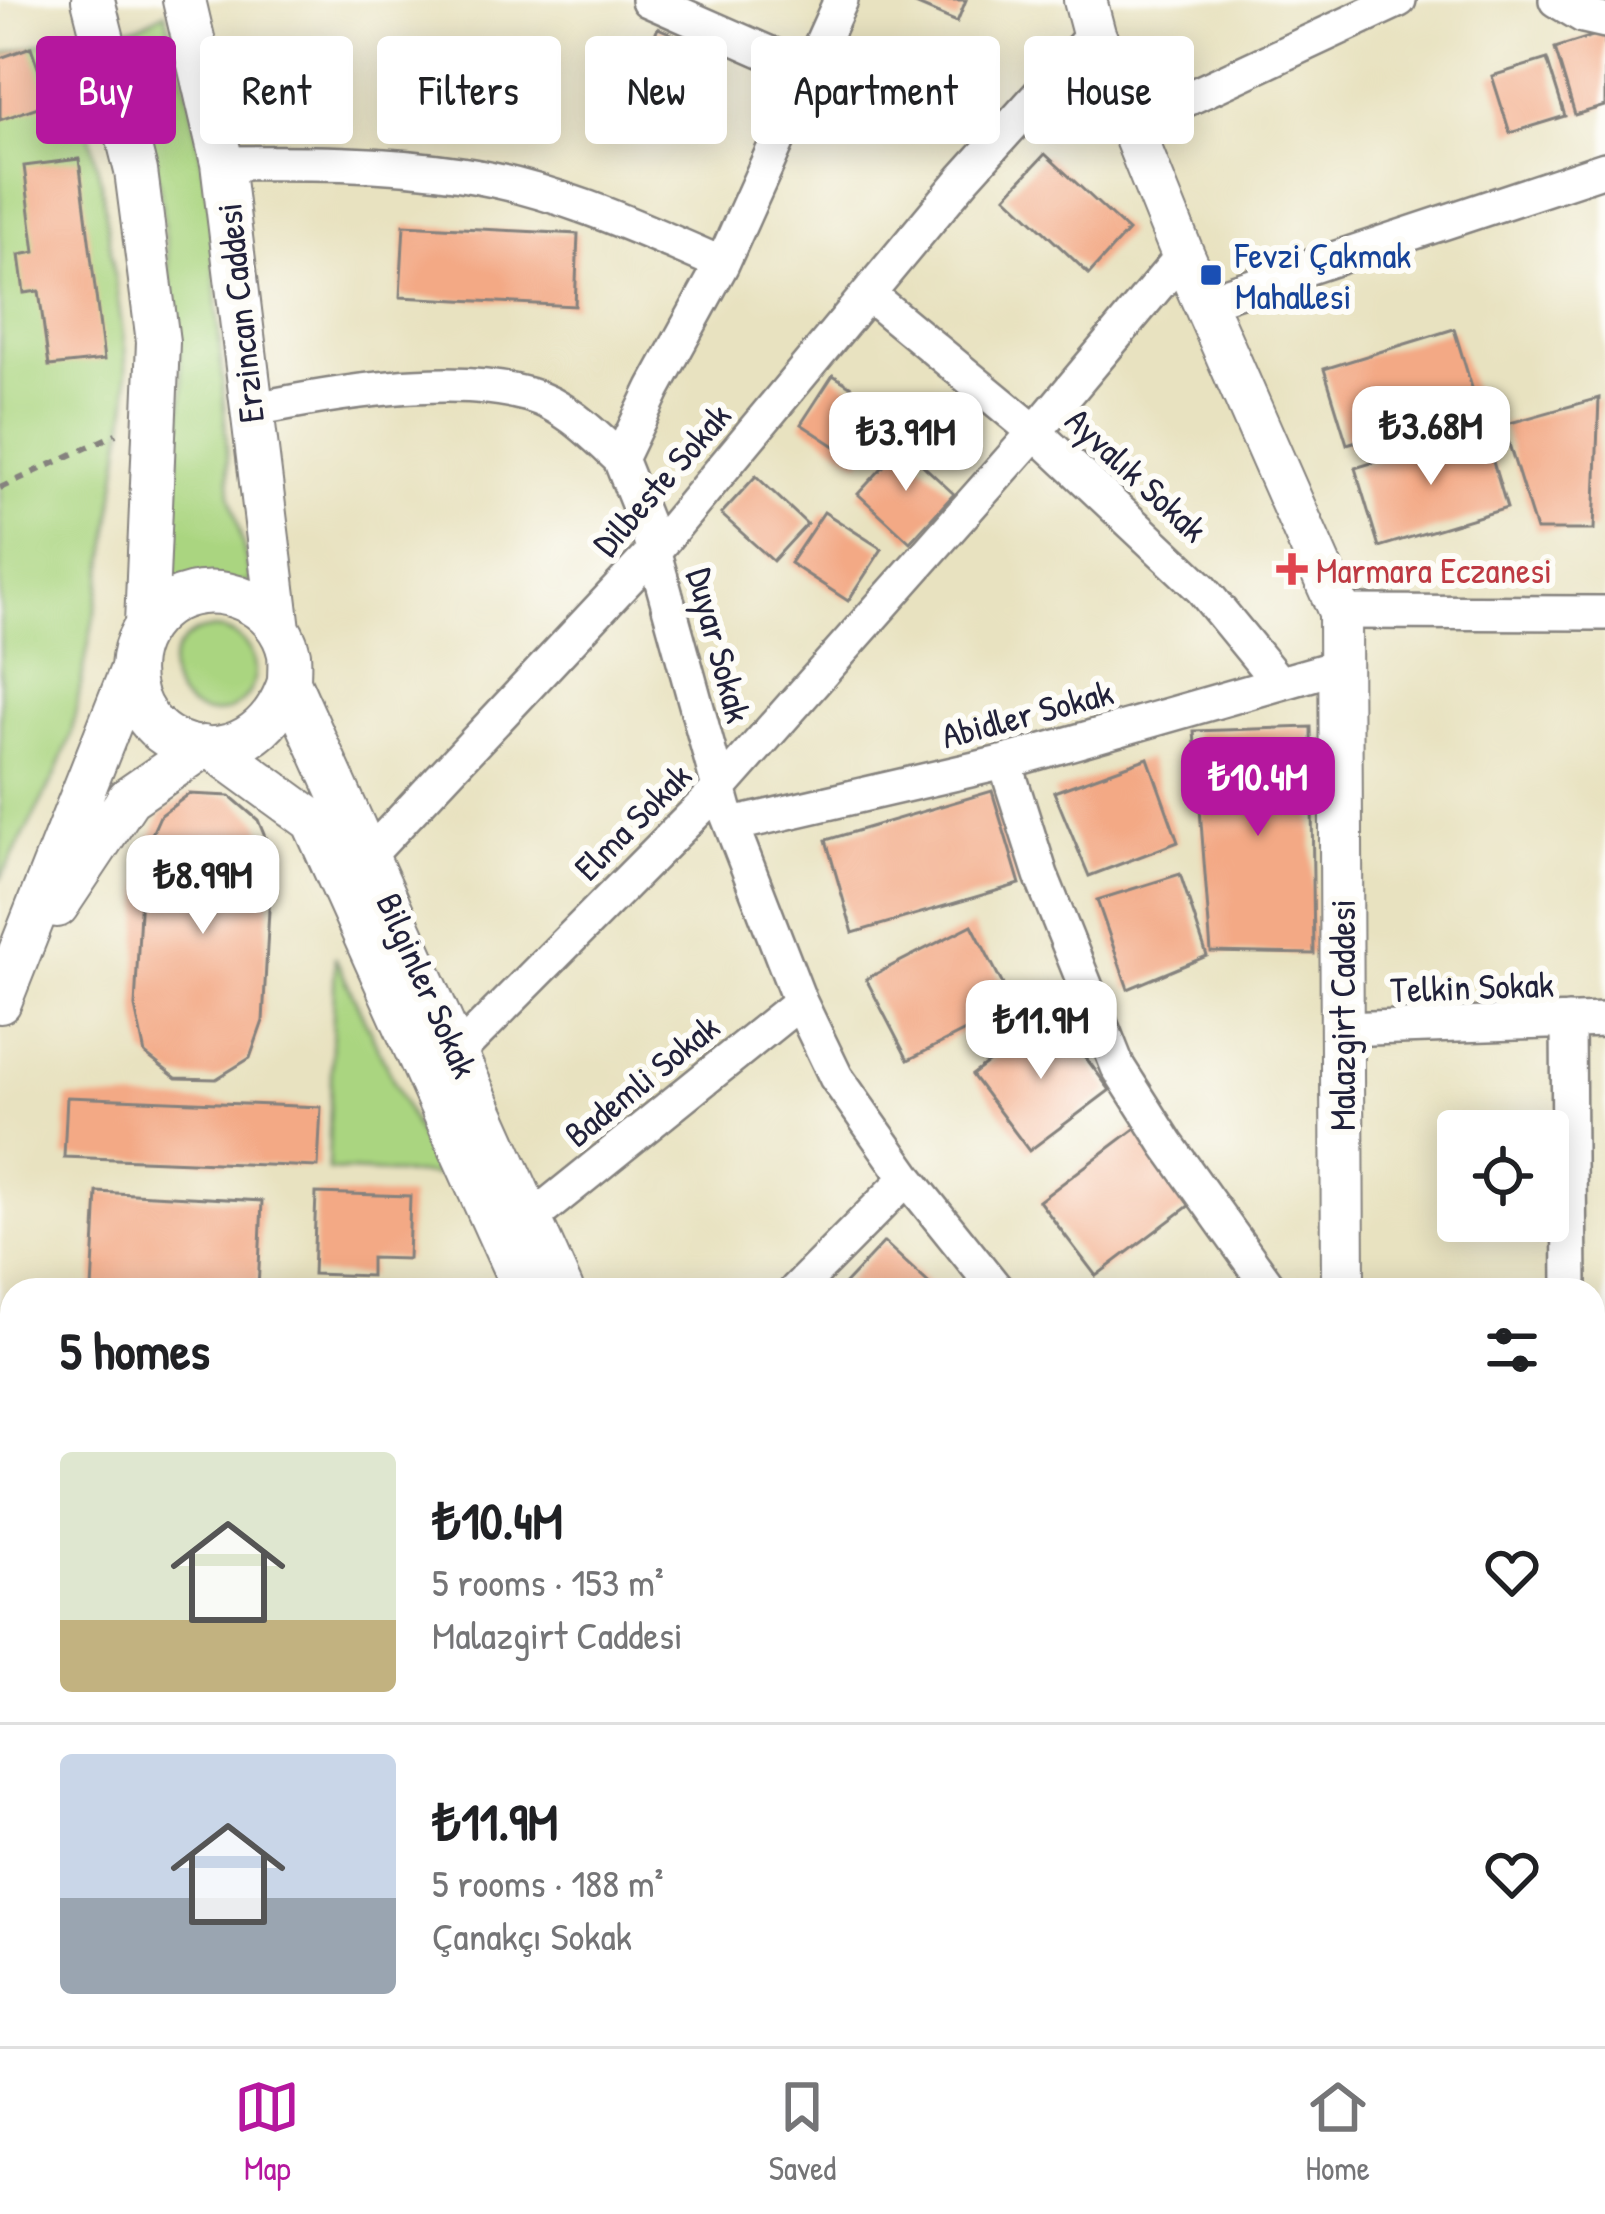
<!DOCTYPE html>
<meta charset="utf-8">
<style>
body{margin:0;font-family:"Patrick Hand",sans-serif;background:#f2f2f2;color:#202124;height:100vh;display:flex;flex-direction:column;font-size:45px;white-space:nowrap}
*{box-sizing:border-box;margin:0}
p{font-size:39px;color:#757577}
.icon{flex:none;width:66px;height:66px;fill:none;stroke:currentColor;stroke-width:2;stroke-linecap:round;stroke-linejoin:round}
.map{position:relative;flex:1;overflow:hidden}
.details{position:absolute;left:0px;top:1278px;width:1605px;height:768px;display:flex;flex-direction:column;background:#fff;border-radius:36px 36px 0 0;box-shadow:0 6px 30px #0003}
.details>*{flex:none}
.banner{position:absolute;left:36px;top:36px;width:1533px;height:108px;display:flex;gap:24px}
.controls{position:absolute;left:1437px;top:1110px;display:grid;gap:24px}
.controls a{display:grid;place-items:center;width:132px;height:132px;border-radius:12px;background:#fff;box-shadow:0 6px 30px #0003;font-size:60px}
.price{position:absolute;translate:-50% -102px;padding:0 27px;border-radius:24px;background:#fff;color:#222;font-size:39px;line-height:78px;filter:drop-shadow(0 3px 6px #0008)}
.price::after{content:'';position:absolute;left:50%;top:72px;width:36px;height:27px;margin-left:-18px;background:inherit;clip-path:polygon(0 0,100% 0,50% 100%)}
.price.selected{background:#b5179e;color:#fff}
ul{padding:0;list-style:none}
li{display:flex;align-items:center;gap:36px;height:300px;padding:0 60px}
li+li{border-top:3px solid #e0e0e0}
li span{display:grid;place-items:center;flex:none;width:336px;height:240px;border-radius:12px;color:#555}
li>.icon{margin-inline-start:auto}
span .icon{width:144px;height:144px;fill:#fffc;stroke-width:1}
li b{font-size:51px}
h2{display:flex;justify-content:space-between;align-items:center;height:144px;padding:0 60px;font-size:51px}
.tag{padding:0 42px;border-radius:12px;background:#fff;box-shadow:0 6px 30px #0003;font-size:42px;line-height:108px}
.tag.selected{background:#b5179e;color:#fff}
.tabs{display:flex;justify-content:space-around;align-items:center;height:168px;border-top:3px solid #e0e0e0;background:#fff;font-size:33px;color:#757577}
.tabs a{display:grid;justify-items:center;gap:6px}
.tabs .selected{color:#b5179e}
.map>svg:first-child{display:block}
.green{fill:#aad580;stroke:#667c5e;stroke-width:3}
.building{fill:#f3a985}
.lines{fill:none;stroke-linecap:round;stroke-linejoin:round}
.service-casing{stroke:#85827e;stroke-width:21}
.minor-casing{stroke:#85827e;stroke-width:38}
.tertiary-casing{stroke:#85827e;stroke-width:46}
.path{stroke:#85827e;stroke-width:6;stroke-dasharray:9 9;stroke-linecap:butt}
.service{stroke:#fff;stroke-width:16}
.minor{stroke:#fff;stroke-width:33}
.tertiary{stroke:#fff;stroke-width:42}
.transit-dot{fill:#1a4fb4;stroke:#fdfcf7;stroke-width:4.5}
.health-dot{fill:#e0444e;stroke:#fdfcf7;stroke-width:4.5}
.labels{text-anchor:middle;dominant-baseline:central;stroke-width:12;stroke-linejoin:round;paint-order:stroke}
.transit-label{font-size:36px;fill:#164399;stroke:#fdfcf7;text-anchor:start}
.street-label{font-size:36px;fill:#22223b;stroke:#fdfcf7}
.health-label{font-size:36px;fill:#be3a42;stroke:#fdfcf7;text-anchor:start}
</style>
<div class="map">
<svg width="1605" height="2046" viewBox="0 0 1605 2046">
<rect width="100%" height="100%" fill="#fdfcf7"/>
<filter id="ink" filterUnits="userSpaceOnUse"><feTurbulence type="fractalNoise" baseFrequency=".00833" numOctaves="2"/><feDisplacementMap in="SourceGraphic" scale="24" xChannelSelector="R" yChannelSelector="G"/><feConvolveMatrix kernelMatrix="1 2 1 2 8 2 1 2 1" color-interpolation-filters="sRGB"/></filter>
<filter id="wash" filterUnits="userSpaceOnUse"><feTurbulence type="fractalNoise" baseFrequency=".004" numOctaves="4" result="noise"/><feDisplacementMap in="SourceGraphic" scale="48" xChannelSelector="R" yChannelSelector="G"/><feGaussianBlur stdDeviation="2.7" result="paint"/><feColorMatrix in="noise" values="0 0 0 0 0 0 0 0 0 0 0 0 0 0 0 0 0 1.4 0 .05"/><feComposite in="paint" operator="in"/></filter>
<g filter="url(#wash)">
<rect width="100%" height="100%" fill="#e8e2c0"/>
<path class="green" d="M165,12L191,104L210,200L230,494L252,582L166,588L183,388L159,185L124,29L140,26Z
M66,37L101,182L125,348L128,399L107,550L71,735L56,774L0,880V55Z
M171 671a42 42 0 1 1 84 0a42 42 0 1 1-84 0Z
M335,957L438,1175L328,1170Z"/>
<g id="blocks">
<path class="building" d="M906,0H966L957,22Z
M658,28L706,49L679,111L632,91Z
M1605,32V106L1575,115L1555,48Z
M31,47L50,103L0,120V58Z
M1547,59L1565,116L1510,133L1492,76Z
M1045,154L1128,231L1089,274L1006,196Z
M79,159L104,360L49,366L39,291L24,293L19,255L35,252L24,166Z
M404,225L578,234L575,306L400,297Z
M1454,329L1477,404L1347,444L1324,369Z
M833,375L891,413L859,462L801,424Z
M1599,398L1594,530H1536L1503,425Z
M1483,429L1507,508L1379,547L1355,468Z
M902,446L954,494L910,542L858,494Z
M756,476L807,524L773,561L721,514Z
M824,512L882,549L848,601L790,563Z
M1311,727L1314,954L1211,952L1194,731Z
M1148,758L1178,842L1089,876L1054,792Z
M992,791L1020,884L853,933L826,840Z
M189,794L230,796L258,820L272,854L263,1021L250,1058L216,1079L176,1078L145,1054L135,1007L143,854L160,816Z
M1180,874L1207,956L1128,989L1097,900Z
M972,925L1014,1006L908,1060L866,979Z
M1053,1014L1110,1090L1029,1151L972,1075Z
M67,1097L321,1107L318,1167L64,1157Z
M1137,1127L1194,1202L1096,1276L1039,1201Z
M97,1192L262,1201L258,1290H92Z
M316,1193L410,1196L408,1259L371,1258V1276L313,1274Z
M884,1242L936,1290H839Z"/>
</g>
</g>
<g filter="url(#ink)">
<use href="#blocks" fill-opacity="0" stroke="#85827e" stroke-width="3"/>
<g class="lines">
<defs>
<path id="service" d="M1114,2034L1119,2046
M1248,2046L1255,2034"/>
<path id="minor" d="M648,0L807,70
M841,0L722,264L654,388L620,459L646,524L725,809L800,1002L836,1077L907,1178L997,1290
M1556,0L1583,16L1605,21
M1131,125L1399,0
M222,163C303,162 382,162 461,174C553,188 638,227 722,264
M868,294L1035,432L1202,589L1279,683
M1204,302L1605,169
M250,410C329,394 450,372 529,395C565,405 593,434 620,459
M1340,612L1605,613
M1005,762L1041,875L1118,1067L1167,1144L1271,1290
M732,825L1005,762L1340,666
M370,854L654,551L964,178L1094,34
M1568,1021L1570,1290
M1341,1029L1605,1020
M457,1053L719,789L1035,432L1183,255
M531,1219L800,1002
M796,1290L907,1178
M0,1679H12
M0,1950L12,1946
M1579,2034L1587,2046
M289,2046V2034
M1313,2046L1321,2034"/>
<path id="tertiary" d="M93,0L136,171L158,342L146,624
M184,0L222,163L279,629
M1085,0L1094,34L1183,255L1340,612L1343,1290
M289,682C253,791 120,753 133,658C137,634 152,613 174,601C219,578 278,603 289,654C290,663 289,673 289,682L562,1290
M214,749L313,821L524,1290
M57,906L129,798L203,747
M0,1002L131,671
M0,1438L12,1523
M1593,1748L1605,1751
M66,2034L67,2046
M670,2034V2046
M708,2046L709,2034"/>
</defs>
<use href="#service" class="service-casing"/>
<use href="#minor" class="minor-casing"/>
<use href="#tertiary" class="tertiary-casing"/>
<path class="path" d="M0,488L116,434"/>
<use href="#service" class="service"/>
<use href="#minor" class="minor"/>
<use href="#tertiary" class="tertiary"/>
</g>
</g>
<rect class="transit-dot" x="1199" y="263" width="24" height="24" rx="6"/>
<path class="health-dot" d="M1286 551h12v12h12v12h-12v12h-12v-12h-12v-12h12z"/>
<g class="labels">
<g class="transit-label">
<text x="1235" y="254">Fevzi Çakmak<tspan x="1235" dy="41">Mahallesi</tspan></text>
</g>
<g class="street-label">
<text transform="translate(239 313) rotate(-96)">Erzincan Caddesi</text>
<text transform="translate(1137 474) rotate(43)">Ayvalık Sokak</text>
<text transform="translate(661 479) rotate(-49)">Dilbeste Sokak</text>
<text transform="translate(720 645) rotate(75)">Duyar Sokak</text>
<text transform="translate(1027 713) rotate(-15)">Abidler Sokak</text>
<text transform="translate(632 821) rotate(-45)">Elma Sokak</text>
<text transform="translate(428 985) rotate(66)">Bilginler Sokak</text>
<text transform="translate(1472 986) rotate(-2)">Telkin Sokak</text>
<text transform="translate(1341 1015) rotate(-90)">Malazgirt Caddesi</text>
<text transform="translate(641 1080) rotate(-39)">Bademli Sokak</text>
</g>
<g class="health-label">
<text x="1316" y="569">Marmara Eczanesi</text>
</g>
</g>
</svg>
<div class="controls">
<a><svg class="icon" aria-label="locate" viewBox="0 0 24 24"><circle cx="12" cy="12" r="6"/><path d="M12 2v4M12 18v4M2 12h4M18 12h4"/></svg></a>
</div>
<b class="price" style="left:1431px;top:488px">₺3.68M</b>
<b class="price" style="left:906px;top:494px">₺3.91M</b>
<b class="price selected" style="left:1258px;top:839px">₺10.4M</b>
<b class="price" style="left:203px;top:937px">₺8.99M</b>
<b class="price" style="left:1041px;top:1082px">₺11.9M</b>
<div class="banner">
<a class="tag selected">Buy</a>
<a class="tag">Rent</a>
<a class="tag">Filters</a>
<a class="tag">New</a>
<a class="tag">Apartment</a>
<a class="tag">House</a>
</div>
<section class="details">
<h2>5 homes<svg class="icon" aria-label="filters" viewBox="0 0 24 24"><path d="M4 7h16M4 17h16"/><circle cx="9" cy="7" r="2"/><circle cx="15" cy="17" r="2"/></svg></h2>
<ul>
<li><span style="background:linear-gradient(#dfe7d0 70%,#c2b280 0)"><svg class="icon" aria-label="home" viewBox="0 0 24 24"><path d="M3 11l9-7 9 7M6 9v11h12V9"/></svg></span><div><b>₺10.4M</b><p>5 rooms · 153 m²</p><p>Malazgirt Caddesi</p></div><svg class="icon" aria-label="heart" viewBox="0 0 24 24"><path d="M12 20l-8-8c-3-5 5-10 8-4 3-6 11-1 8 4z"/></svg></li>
<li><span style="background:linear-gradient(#c9d6e8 60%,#9aa5b1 0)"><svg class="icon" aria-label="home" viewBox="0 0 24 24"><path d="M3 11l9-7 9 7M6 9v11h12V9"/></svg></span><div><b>₺11.9M</b><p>5 rooms · 188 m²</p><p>Çanakçı Sokak</p></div><svg class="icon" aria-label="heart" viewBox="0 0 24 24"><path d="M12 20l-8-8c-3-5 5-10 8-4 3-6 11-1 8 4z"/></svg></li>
</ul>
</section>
</div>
<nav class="tabs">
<a class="selected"><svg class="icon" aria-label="map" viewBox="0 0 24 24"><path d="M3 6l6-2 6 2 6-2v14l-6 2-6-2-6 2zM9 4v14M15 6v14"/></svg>Map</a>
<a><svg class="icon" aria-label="saved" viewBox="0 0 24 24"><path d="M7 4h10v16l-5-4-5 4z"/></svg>Saved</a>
<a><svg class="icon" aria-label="home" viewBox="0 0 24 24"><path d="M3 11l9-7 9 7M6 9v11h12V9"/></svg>Home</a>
</nav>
